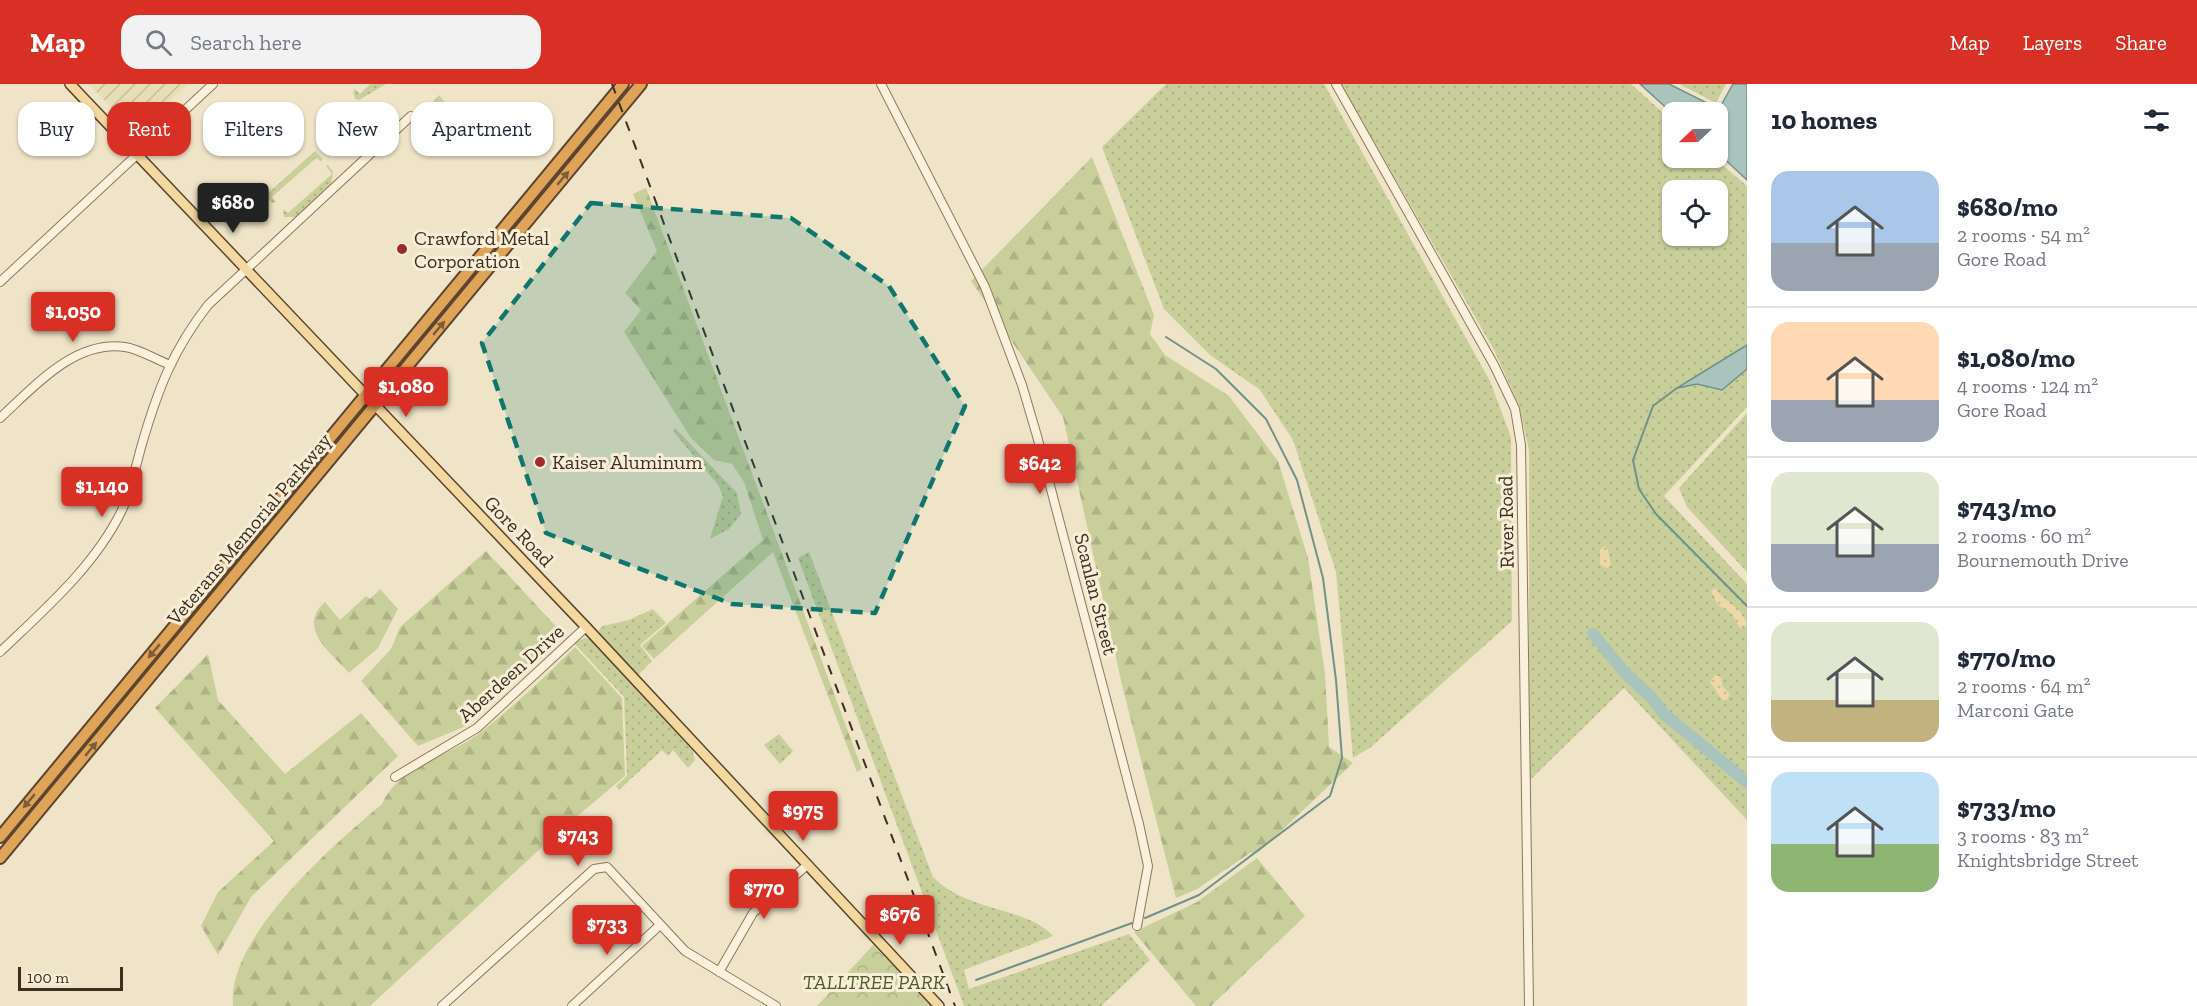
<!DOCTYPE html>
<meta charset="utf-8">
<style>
body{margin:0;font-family:"Zilla Slab",serif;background:#f2f2f3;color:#1f2937;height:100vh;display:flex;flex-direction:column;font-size:22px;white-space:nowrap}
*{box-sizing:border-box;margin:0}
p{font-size:20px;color:#747a83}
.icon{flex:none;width:33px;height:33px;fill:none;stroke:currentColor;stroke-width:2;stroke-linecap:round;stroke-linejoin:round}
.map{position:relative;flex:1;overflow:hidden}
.side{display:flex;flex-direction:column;background:#fff;width:450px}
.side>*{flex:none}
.guide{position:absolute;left:18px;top:18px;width:570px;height:54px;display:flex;gap:12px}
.needle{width:39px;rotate:248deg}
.controls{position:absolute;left:1662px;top:18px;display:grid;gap:12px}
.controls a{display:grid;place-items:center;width:66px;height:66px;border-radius:12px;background:#fff;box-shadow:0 2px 4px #0004;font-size:30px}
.scale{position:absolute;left:18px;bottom:15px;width:105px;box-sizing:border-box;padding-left:6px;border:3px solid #3d2e20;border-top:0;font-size:16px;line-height:21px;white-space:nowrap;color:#3d2e20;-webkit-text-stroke:4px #f7eed8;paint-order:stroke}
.price{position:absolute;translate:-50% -51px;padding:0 14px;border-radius:6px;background:#d93025;color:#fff;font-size:20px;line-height:39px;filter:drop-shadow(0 2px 3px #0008)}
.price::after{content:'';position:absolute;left:50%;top:36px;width:18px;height:14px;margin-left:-9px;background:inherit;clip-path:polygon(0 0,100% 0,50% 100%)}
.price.selected{background:#222;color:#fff}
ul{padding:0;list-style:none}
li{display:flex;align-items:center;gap:18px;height:150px;padding:0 24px}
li+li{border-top:2px solid #e0e1e3}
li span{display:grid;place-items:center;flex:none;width:168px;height:120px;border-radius:18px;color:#555}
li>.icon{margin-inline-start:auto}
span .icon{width:72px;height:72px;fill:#fffc;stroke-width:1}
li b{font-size:26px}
h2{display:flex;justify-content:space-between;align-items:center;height:72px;padding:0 24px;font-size:26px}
.pill{padding:0 21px;border-radius:18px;background:#fff;box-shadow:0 2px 4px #0004;font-size:21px;line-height:54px}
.pill.selected{background:#d93025;color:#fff}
header{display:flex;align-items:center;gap:36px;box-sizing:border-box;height:84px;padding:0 30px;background:#d93025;color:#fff}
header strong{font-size:28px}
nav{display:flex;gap:33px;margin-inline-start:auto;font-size:21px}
.search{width:420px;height:54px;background:#f2f2f3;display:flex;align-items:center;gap:15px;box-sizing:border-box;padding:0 21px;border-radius:18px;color:#747a83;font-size:22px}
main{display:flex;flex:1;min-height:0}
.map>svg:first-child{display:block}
.farmland{fill:url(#farmland-furrows)}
.grass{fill:url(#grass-dots);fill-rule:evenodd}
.forest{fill:url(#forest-firs)}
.sand{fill:url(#sand-dots)}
.park{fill:url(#park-crowns)}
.water{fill:#a9c4bc;stroke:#6f938a;stroke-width:1.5}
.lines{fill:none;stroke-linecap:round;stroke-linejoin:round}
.stream{stroke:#6f938a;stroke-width:2}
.river{stroke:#a9c4bc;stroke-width:12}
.minor-casing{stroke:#8d765c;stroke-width:10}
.major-casing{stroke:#5b4430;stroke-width:12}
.highway-casing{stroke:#5b4430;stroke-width:14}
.minor{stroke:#faf1dc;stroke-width:8}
.major{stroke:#f3d9a0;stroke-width:9}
.highway{stroke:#e0a458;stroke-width:10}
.rail{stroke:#3d2e20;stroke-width:2;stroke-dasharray:10 10;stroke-linecap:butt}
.oneway{fill:#7e5d36}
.marked{fill:#0f766e;fill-opacity:0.2;stroke:#0f766e;stroke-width:4.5;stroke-dasharray:12 8;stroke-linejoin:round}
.poi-dot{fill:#9e2a2b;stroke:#f7eed8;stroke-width:2}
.labels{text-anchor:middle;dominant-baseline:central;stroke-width:6;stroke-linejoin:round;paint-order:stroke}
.poi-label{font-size:20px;fill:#3d2e20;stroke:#f7eed8;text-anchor:start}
.street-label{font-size:20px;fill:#3d2e20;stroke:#f7eed8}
.park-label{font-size:20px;font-style:italic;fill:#4d5a26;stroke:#f7eed8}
</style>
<header>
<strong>Map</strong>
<div class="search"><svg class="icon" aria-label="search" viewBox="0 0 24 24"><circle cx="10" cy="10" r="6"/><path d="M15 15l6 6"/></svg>Search here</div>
<nav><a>Map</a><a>Layers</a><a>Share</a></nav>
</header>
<main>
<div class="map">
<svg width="1747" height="922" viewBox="0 0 1747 922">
<defs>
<pattern id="farmland-furrows" width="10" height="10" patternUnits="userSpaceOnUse" patternTransform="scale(1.5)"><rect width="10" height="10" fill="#e6deb5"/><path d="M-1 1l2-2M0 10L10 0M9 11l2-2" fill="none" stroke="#c6bf9b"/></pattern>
<pattern id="grass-dots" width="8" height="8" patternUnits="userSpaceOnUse" patternTransform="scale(1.5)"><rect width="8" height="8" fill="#c9cf9b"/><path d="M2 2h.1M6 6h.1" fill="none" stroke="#aeb285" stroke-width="1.8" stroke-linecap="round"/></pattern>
<pattern id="forest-firs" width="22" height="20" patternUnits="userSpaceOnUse" patternTransform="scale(1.5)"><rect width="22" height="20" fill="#c9cf9b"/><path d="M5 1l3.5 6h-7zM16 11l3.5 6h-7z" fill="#aeb285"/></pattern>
<pattern id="sand-dots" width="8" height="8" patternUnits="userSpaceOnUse" patternTransform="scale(1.5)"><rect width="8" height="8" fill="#ecd9a5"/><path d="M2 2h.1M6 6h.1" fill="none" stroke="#cbbb8e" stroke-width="1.8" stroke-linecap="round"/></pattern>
<pattern id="park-crowns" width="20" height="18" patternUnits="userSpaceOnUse" patternTransform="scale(1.5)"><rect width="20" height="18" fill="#c9cf9b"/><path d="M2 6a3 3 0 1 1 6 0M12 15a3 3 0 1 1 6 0" fill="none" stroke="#aeb285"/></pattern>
</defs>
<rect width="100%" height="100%" fill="#f0e4c8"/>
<path class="farmland" d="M89,0H188L135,49Z"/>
<path class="grass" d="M370,0H386L359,16L355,15L353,8L355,5L360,10Z
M1166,0H1324L1490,297L1511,353L1512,537L1371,663L1353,674L1336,488L1293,356L1260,306L1210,271L1164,225L1102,63Z
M1341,0H1631L1672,37V74H1714L1747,102V323L1664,412L1747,500V736L1624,604L1529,697V366L1519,321L1494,266ZM1672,106H1718V152H1672Z
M1679,0H1726L1716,19Z
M439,11L449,23L440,32L437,45L430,48L428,45L430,31L429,22Z
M315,67L322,74V78L316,74L272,113L276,118L272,119L265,112Z
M328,81L333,88L331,101L296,133H284L283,125L288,129L332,90L326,82Z
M1747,329V488L1687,423L1679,404Z
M675,344L737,409L741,430L729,445L710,455L723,412L718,401L673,347Z
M809,468L933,793C969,829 1026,822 1053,852L964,886L969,905L1129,850L1150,876L1101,922H964L798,474Z
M653,525L666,539L640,561L652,577L638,591L600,550L599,545L603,542L629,536Z
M584,554L591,556L692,666L695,676L688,684L673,666L668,672L662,666L619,706L616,702L627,692L624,613L574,559Z
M779,650L793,667L780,680L764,661Z"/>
<path class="forest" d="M1092,73L1154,231L1150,250L1165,271L1229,312L1278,377L1308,474L1325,590L1329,663L1353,679L1259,768L1250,769L1197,805L1176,814L1122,601L1063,333L971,197Z
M646,104L862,685L857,688L773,468L654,575L642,562L763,456L744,398L732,380L714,376L691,354L624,248L641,226L625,209L657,167L633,110Z
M486,467L564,551L466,642L418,662L361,597L391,565L400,543Z
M380,505L398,525L378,564L349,589C331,569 296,544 325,518L340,536L366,512L370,515Z
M575,563L622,614L625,692L556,750L370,922H233C226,854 333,761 382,720C399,681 448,673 480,649C514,622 545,593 575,563Z
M208,570L218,616L285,690L361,629L398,672L251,813L218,871L201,842L218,808L274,757L155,624Z
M1257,774L1305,832L1211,922H1196L1134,848L1197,818Z"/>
<path class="sand" d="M1604,462L1608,466L1611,481L1607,484L1600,480V466Z
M1715,504C1726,520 1740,521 1747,539L1745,543L1740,544L1732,530L1718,521L1711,507Z
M1715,591L1721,593L1723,603L1730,610L1727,616H1722L1710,598Z"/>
<path class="park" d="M873,861L933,922H817Z"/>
<path class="water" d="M1640,0H1669L1719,25L1733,0H1747V96L1718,69V28L1672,29Z
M1747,261V285L1722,306L1697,300L1677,304Z"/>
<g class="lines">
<path class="stream" d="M1677,304L1653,322L1633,376L1639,405L1656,430L1747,522
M1145,834L1199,811L1330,712L1342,674L1336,596L1323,494L1297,396L1266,335L1216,285L1166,253
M976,896L1132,839"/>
<path class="river" d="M1593,550L1626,590L1652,614L1664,630L1747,698"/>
<defs>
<path id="minor" d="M881,0L985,203L1022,301L1037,352L1139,740L1148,782L1137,842
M1336,0L1494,281L1515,325L1521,361L1529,922
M0,198L213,0
M0,334C34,303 74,256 125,263C139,265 155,275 168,280
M0,568C44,526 95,482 122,426C131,406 136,381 142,360C158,305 173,266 208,221L411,32
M395,693L477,644L586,543
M719,888L753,829L806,782
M442,922L594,785L607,783L685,867L776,922
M572,922L660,841"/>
<path id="major" d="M70,0L586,543L939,922"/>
<path id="highway" d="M0,753L623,0
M0,774L641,0"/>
</defs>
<use href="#minor" class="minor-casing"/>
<use href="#major" class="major-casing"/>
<use href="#highway" class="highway-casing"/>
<use href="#minor" class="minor"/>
<use href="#major" class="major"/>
<use href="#highway" class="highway"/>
<path class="rail" d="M612,0L955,922"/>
</g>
<defs><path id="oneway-solid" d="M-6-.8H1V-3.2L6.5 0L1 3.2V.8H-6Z" transform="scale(1.5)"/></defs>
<g class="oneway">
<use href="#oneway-solid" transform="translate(563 94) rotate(-50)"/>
<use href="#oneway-solid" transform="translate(439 244) rotate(-50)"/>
<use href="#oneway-solid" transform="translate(154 567) rotate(130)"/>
<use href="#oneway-solid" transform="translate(91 665) rotate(-50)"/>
<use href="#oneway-solid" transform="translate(29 717) rotate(130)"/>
</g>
<path class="marked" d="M591,119L791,134L889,202L965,322L875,529L732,520L546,449L482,259Z"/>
<g class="poi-dot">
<circle cx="402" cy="165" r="6"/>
<circle cx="540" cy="378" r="6"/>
</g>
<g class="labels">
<g class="poi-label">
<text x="414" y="154">Crawford Metal<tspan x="414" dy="23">Corporation</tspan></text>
<text x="552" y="378">Kaiser Aluminum</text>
</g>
<g class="street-label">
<text transform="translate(1506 438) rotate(-91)">River Road</text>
<text transform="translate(249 445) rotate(-50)">Veterans Memorial Parkway</text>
<text transform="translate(519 447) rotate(46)">Gore Road</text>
<text transform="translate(1096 510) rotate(76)">Scanlan Street</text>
<text transform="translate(511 589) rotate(-42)">Aberdeen Drive</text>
</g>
<g class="park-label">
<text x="874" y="898">TALLTREE PARK</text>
</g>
</g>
</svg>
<div class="controls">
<a><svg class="needle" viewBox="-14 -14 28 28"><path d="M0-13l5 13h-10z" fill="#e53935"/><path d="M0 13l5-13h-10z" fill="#747a83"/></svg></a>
<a><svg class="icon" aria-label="locate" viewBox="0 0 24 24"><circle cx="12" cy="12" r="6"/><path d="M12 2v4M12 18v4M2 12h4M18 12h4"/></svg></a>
</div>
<div class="scale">100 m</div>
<b class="price selected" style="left:233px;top:150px">$680</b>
<b class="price" style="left:73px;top:259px">$1,050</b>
<b class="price" style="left:406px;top:334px">$1,080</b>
<b class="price" style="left:1040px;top:411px">$642</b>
<b class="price" style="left:102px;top:434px">$1,140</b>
<b class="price" style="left:803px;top:758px">$975</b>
<b class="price" style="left:578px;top:783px">$743</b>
<b class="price" style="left:764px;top:836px">$770</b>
<b class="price" style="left:900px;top:862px">$676</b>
<b class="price" style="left:607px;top:872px">$733</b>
<div class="guide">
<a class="pill">Buy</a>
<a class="pill selected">Rent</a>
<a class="pill">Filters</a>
<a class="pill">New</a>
<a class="pill">Apartment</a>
</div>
</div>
<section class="side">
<h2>10 homes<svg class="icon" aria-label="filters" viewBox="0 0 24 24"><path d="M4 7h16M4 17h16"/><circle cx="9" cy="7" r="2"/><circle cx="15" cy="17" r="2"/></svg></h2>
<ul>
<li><span style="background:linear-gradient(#a9c7e8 60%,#9aa5b1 0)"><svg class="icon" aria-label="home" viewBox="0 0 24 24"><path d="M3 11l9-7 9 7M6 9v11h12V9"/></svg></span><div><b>$680/mo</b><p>2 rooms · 54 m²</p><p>Gore Road</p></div></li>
<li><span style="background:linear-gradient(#ffd9b3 65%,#9aa5b1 0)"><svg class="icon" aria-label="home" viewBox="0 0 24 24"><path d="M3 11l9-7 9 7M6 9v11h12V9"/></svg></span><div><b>$1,080/mo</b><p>4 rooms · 124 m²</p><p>Gore Road</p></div></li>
<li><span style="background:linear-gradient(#dfe7d0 60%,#9aa5b1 0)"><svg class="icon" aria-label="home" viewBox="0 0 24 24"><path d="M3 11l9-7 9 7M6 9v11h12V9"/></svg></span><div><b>$743/mo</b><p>2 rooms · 60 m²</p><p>Bournemouth Drive</p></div></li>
<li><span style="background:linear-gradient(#dfe7d0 65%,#c2b280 0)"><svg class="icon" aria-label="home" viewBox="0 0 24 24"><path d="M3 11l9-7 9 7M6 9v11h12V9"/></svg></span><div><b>$770/mo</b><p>2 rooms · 64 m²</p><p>Marconi Gate</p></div></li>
<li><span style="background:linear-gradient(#bfe0f5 60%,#8fb573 0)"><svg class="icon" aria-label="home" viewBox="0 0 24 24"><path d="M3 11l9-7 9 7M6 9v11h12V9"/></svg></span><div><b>$733/mo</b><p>3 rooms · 83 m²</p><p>Knightsbridge Street</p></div></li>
</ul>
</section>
</main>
